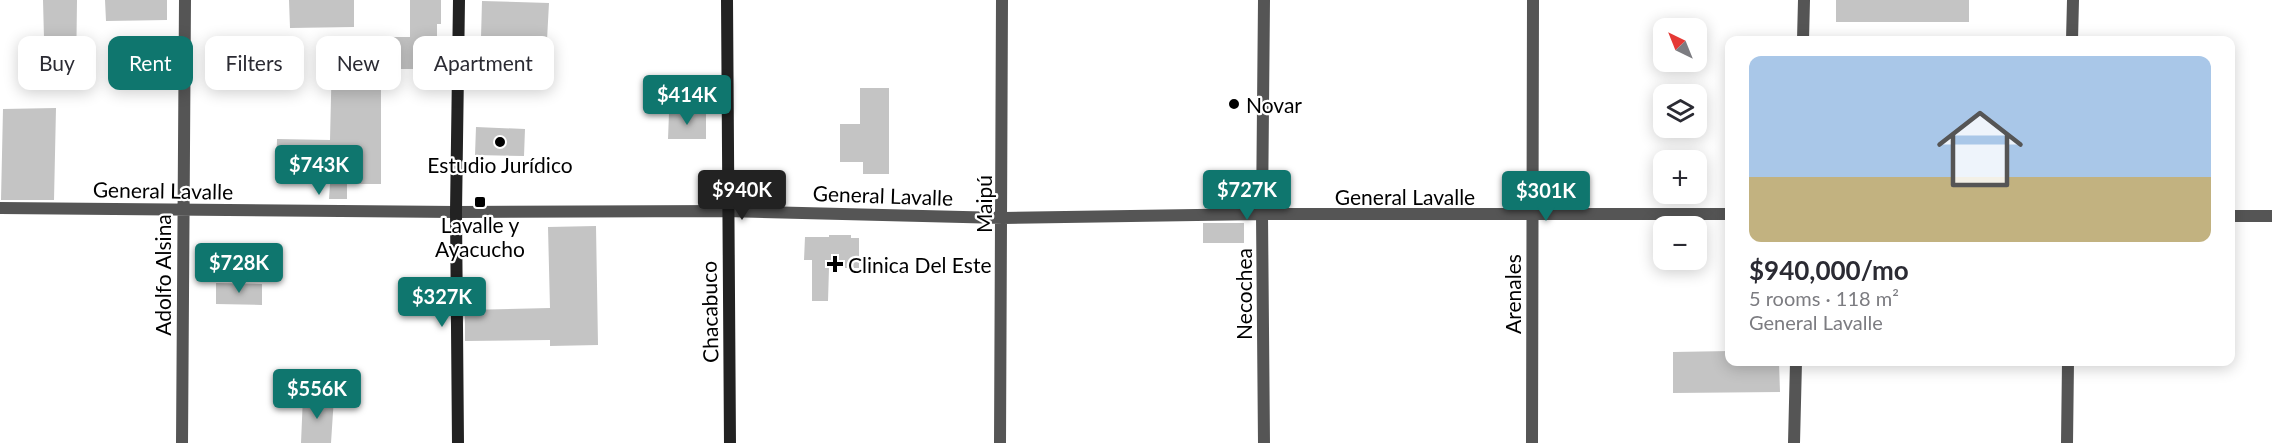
<!DOCTYPE html>
<meta charset="utf-8">
<style>
body{margin:0;font-family:Lato,sans-serif;background:#f2f2f3;color:#2b2b33;height:100vh;display:flex;flex-direction:column;font-size:22px;white-space:nowrap}
*{box-sizing:border-box;margin:0}
p{font-size:20px;color:#7c7c81}
.icon{flex:none;width:33px;height:33px;fill:none;stroke:currentColor;stroke-width:2;stroke-linecap:round;stroke-linejoin:round}
.map{position:relative;flex:1;overflow:hidden}
.panel{position:absolute;left:1725px;top:36px;width:510px;height:330px;display:flex;flex-direction:column;background:#fff;border-radius:12px;box-shadow:0 3px 15px #0003}
.panel>*{flex:none}
.guide{position:absolute;left:18px;top:36px;width:570px;height:54px;display:flex;gap:12px}
.needle{width:39px;rotate:317deg}
.controls{position:absolute;left:1653px;top:18px;display:grid;gap:12px}
.controls a{display:grid;place-items:center;width:54px;height:54px;border-radius:12px;background:#fff;box-shadow:0 3px 15px #0003;font-size:30px}
.price{position:absolute;translate:-50% -51px;padding:0 14px;border-radius:6px;background:#0f766e;color:#fff;font-size:20px;line-height:39px;filter:drop-shadow(0 2px 3px #0008)}
.price::after{content:'';position:absolute;left:50%;top:36px;width:18px;height:14px;margin-left:-9px;background:inherit;clip-path:polygon(0 0,100% 0,50% 100%)}
.price.current{background:#222;color:#fff}
ul{padding:0;list-style:none}
li{display:grid;align-content:center;gap:12px;height:318px;padding:0 24px}
li span{display:grid;place-items:center;height:186px;border-radius:12px;color:#555}
li>.icon{margin-inline-start:auto}
span .icon{width:108px;height:108px;fill:#fffc;stroke-width:1}
li b{font-size:26px}
.chip{padding:0 21px;border-radius:12px;background:#fff;box-shadow:0 3px 15px #0003;font-size:21px;line-height:54px}
.chip.current{background:#0f766e;color:#fff}
.map>svg:first-child{display:block}
.building{fill:#c4c4c4}
.lines{fill:none;stroke-linecap:round;stroke-linejoin:round}
.street{stroke:#555;stroke-width:12}
.secondary{stroke:#222;stroke-width:12}
.poi-dot{fill:#000;stroke:#fff;stroke-width:2}
.labels{text-anchor:middle;dominant-baseline:central;stroke-width:4.5;stroke-linejoin:round;paint-order:stroke}
.poi-label{font-size:21px;fill:#000;stroke:#fff;text-anchor:start}
.street-label{font-size:21px;fill:#000;stroke:#fff}
</style>
<div class="map">
<svg width="2272" height="443" viewBox="0 0 2272 443">
<rect width="100%" height="100%" fill="#fff"/>
<path class="building" d="M43,0H77L76,77H45Z
M105,0H167V20L106,21Z
M289,0H354V27L290,28Z
M410,0H441V24H437V69H381V184H347V199H329L330,184L285,183L276,174L277,139L330,140L332,55H372V37H410Z
M1836,0H1969V22H1836Z
M482,1L549,3L547,40L481,38Z
M860,88H889V174H863V162H840V124H860Z
M56,108L54,200H1L3,109Z
M669,113L706,114V139H668Z
M476,127L525,129L524,156L475,155Z
M1203,223H1244V243H1203Z
M596,226L598,345L550,346V340L465,341V310L550,308L548,227Z
M829,235H851V238H859V268H829L828,301H812V260H804L805,237H829Z
M216,283L262,284V305L216,304Z
M1730,351V362H1779L1780,392L1673,393V352Z
M303,396L334,397L331,443H301Z"/>
<g class="lines">
<path class="street" d="M1803,40L1804,0
M2072,40L2073,0
M0,208L456,212L727,211L1003,218L1262,214H1730
M2230,216H2272
M182,443L185,0
M1000,443L1002,0
M1264,443L1262,214L1264,0
M1532,443L1533,0
M1794,443L1796,362
M2067,443L2068,362"/>
<path class="secondary" d="M727,0L730,443
M458,443L456,212L459,0"/>
</g>
<g class="poi-dot">
<circle cx="1234" cy="104" r="6"/>
<circle cx="500" cy="142" r="6"/>
<rect x="474" y="196" width="12" height="12" rx="3"/>
<path d="M832 255h6v6h6v6h-6v6h-6v-6h-6v-6h6z"/>
</g>
<g class="labels">
<g class="poi-label">
<text x="1246" y="104">Novar</text>
<text x="500" y="164" text-anchor="middle">Estudio Jurídico</text>
<text x="480" y="224" text-anchor="middle">Lavalle y<tspan x="480" dy="24">Ayacucho</tspan></text>
<text x="848" y="264">Clinica Del Este</text>
</g>
<g class="street-label">
<text transform="translate(163 190) rotate(1)">General Lavalle</text>
<text transform="translate(883 195) rotate(2)">General Lavalle</text>
<text x="1405" y="196">General Lavalle</text>
<text transform="translate(983 204) rotate(-90)">Maipú</text>
<text transform="translate(162 275) rotate(-90)">Adolfo Alsina</text>
<text transform="translate(1243 294) rotate(-90)">Necochea</text>
<text transform="translate(1512 294) rotate(-90)">Arenales</text>
<text transform="translate(709 312) rotate(-91)">Chacabuco</text>
</g>
</g>
</svg>
<div class="controls">
<a><svg class="needle" viewBox="-14 -14 28 28"><path d="M0-13l5 13h-10z" fill="#e53935"/><path d="M0 13l5-13h-10z" fill="#7c7c81"/></svg></a>
<a><svg class="icon" aria-label="layers" viewBox="0 0 24 24"><path d="M12 4l9 5-9 5-9-5zM3 14l9 5 9-5"/></svg></a>
<a>+</a>
<a>−</a>
</div>
<b class="price" style="left:687px;top:126px">$414K</b>
<b class="price" style="left:319px;top:196px">$743K</b>
<b class="price current" style="left:742px;top:221px">$940K</b>
<b class="price" style="left:1247px;top:221px">$727K</b>
<b class="price" style="left:1546px;top:222px">$301K</b>
<b class="price" style="left:239px;top:294px">$728K</b>
<b class="price" style="left:442px;top:328px">$327K</b>
<b class="price" style="left:317px;top:420px">$556K</b>
<div class="guide">
<a class="chip">Buy</a>
<a class="chip current">Rent</a>
<a class="chip">Filters</a>
<a class="chip">New</a>
<a class="chip">Apartment</a>
</div>
<section class="panel">
<ul>
<li><span style="background:linear-gradient(#a9c7e8 65%,#c2b280 0)"><svg class="icon" aria-label="home" viewBox="0 0 24 24"><path d="M3 11l9-7 9 7M6 9v11h12V9"/></svg></span><div><b>$940,000/mo</b><p>5 rooms · 118 m²</p><p>General Lavalle</p></div></li>
</ul>
</section>
</div>
